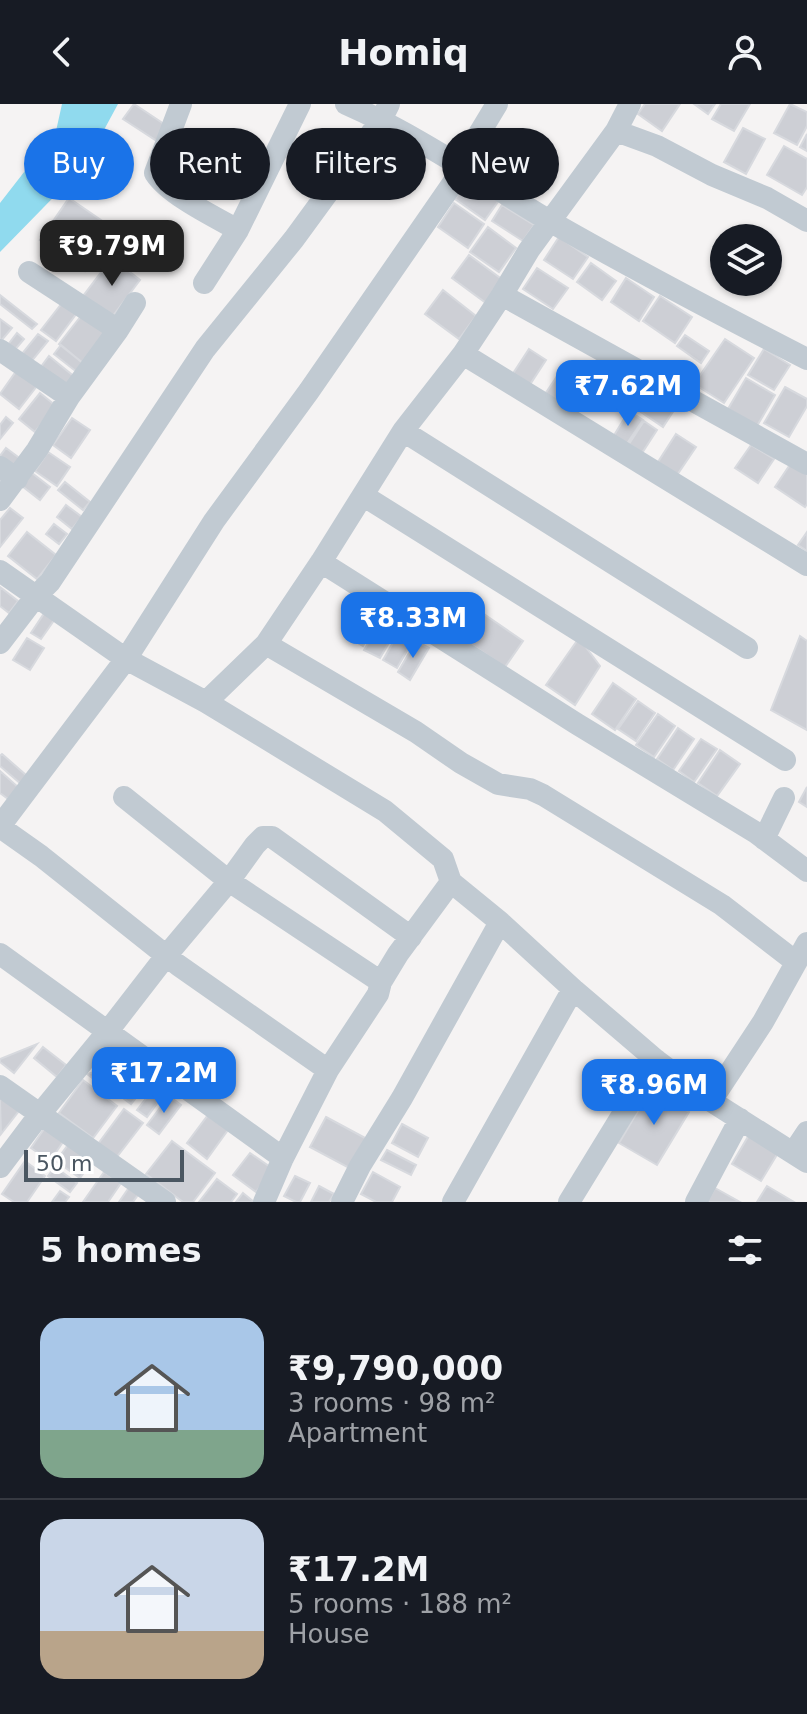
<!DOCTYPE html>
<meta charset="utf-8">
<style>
body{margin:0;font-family:"DejaVu Sans",sans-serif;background:#20242c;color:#f1f3f6;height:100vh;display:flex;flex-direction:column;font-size:30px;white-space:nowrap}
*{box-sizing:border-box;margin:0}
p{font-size:26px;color:#9ea1a6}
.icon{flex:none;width:44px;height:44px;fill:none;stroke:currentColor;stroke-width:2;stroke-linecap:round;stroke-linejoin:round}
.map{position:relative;height:1098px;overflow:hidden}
.sheet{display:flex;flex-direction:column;background:#171b24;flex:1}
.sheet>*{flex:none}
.banner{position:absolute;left:24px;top:24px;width:760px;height:72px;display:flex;gap:16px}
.controls{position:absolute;left:710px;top:120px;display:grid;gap:16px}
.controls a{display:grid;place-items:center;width:72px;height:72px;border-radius:50%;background:#171b24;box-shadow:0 2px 6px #0004;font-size:40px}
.scale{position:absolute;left:24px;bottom:20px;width:160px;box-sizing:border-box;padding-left:8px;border:4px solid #4a5661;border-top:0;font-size:22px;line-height:28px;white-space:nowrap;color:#4a5661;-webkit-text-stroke:6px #fff;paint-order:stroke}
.price{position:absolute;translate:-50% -68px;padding:0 18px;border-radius:16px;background:#1a73e8;color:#fff;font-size:26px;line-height:52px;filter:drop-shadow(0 2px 4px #0008)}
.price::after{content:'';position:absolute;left:50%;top:48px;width:24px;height:18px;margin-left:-12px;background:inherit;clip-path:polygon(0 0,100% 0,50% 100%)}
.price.selected{background:#222;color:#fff}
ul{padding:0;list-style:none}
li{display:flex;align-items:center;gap:24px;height:200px;padding:0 40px}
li+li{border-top:2px solid #363941}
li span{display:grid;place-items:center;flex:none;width:224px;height:160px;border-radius:24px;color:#555}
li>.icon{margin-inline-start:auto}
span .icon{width:96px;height:96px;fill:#fffc;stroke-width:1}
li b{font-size:34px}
h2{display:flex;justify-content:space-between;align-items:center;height:96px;padding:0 40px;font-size:34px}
.tag{padding:0 28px;border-radius:36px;background:#171b24;box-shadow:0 2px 6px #0004;font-size:28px;line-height:72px}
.tag.selected{background:#1a73e8;color:#fff}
header{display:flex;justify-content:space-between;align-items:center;height:104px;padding:0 40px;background:#171b24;font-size:36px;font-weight:800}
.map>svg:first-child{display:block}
.water{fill:#90daee}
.building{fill:#cdcfd5;stroke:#d7d9de;stroke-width:2}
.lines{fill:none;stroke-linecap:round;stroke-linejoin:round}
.street{stroke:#c1cad2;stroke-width:22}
</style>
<header><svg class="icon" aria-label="back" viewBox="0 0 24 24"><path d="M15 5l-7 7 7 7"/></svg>Homiq<svg class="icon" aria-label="person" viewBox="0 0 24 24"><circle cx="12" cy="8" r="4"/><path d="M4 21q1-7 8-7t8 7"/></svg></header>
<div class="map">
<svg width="807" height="1098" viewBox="0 0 807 1098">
<rect width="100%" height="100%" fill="#f5f3f3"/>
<path class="water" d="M62,0H118L85,61L0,148V99L56,27Z"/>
<path class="building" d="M134,0L170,24L160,39L123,15Z
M645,0H680L662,27L638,10Z
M694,0H715L708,10Z
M721,0H750L734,27L712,15Z
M790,0L807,8V22L797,41L774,29Z
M743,24L765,35L746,70L724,58Z
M807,30V47L800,43Z
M784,42L807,55V83L802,91L767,71Z
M470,74L500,95L485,116L455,95Z
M69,94L114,125L85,167L40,136Z
M454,99L484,120L468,144L438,123Z
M502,101L534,121L523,137L492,117Z
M488,123L516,144L499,168L470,148Z
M559,133L588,153L573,175L544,156Z
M469,151L503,176L486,199L452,174Z
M112,154L140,176L112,213L83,192Z
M591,159L616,177L602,196L577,178Z
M537,164L568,184L553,205L523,185Z
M626,174L654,193L639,217L611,198Z
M443,186L476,212L459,235L425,210Z
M0,191L37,220L32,225L0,200Z
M660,192L692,213L675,239L643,217Z
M66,194L80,205L56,237L41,226Z
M85,207L109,226L83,259L59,240Z
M0,215L12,224L1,237H0Z
M17,229L24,235L14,247L7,242Z
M38,230L48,237L31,258L21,251Z
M685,231L709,247L701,259L677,242Z
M725,235L754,254L724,299L694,280Z
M61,241L85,261L78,269L54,250Z
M529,245L546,256L529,282L512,271Z
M764,245L790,261L774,286L748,271Z
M49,252L76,274L67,285L40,264Z
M612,258L627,269L609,296L594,286Z
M562,265L576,275L558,303L543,293Z
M17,266L37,282L19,305L0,290Z
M631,269L645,278L627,306L613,296Z
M746,274L775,291L757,322L728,305Z
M650,281L678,300L663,323L635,304Z
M575,283L588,291L573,313L560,305Z
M785,283L807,295V302L789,333L764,319Z
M40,289L56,302L35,328L19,315Z
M629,307L643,316L626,341L613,333Z
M6,313L13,319L0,335V321Z
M72,314L90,326L71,354L53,341Z
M644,317L657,326L642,349L629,340Z
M676,330L696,343L677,371L658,358Z
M751,341L774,355L758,379L735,364Z
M6,344L22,356L14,366L0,355V352Z
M48,348L70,363L57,382L35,367Z
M791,359L807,369V400L805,403L775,383Z
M32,369L50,383L40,396L22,382Z
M65,378L90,398L83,406L58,386Z
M66,401L82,413L72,425L57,413Z
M10,404L23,414L0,443V416Z
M54,420L67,430L59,440L46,430Z
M27,428L56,451L37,475L8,452Z
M807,428V447L798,441Z
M0,483L18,497L9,509L0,502Z
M364,499L382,509L363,542L345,531Z
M45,508L55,515L41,535L31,529Z
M481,508L523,537L505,563L463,535Z
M386,509L401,518L380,554L364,546Z
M402,523L416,531L397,564L383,556Z
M800,532L807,537V626L771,606Z
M27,534L44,544L30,566L13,556Z
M579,534L600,562L575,601L546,581Z
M416,537L429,544L410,576L398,568Z
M613,579L636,595L615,626L592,610Z
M638,597L655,609L636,637L618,625Z
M658,610L675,622L654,653L636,641Z
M678,624L694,635L673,666L657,655Z
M701,635L717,645L694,678L679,667Z
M720,646L740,660L717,692L698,679Z
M2,650L27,672L21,680L0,662V652Z
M0,667L19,684L8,695L0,689Z
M807,683V703L799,698Z
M37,940L14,969L0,958V955Z
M43,943L66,961L57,973L34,954Z
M133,958L111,988L87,970Z
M134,962L151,975L131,1000L115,988Z
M83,976L117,1002L93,1034L59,1009Z
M158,979L167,986L147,1013L137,1006Z
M651,985L689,1008L657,1061L619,1039Z
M169,992L181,1001L159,1030L147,1021Z
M2,994L19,1007L1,1030L0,997Z
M124,1005L143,1019L116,1054L98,1040Z
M208,1011L228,1026L207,1055L187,1039Z
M326,1013L367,1035L351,1065L310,1043Z
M402,1020L428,1034L418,1053L392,1039Z
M46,1022L65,1035L50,1057L31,1044Z
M749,1031L778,1049L761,1077L732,1060Z
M172,1037L215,1069L193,1098H183L146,1070Z
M70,1038L94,1054L80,1074L56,1057Z
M387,1046L416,1061L411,1071L381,1056Z
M250,1049L273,1065L256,1088L233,1071Z
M25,1057L45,1072L27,1098H14L2,1090Z
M55,1063L77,1079L70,1088L48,1072Z
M104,1068L121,1079L108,1098H83Z
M373,1068L400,1083L392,1098H376L361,1090Z
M295,1072L310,1079L300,1098H296L284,1092Z
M217,1075L237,1090L231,1098H199Z
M130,1082L140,1088L133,1098H119Z
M319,1082L334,1090L329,1098H311Z
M767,1082L794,1098H757Z
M715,1084L740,1098H707Z
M60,1087L69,1093L65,1098H52Z
M243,1089L254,1098H236Z"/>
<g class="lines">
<path class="street" d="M181,0L155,69C169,91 215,113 238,126L204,179
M346,0C419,32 484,78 553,119C637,167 721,211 807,255
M616,27L657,42L712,71L767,94L807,117
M238,126L300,0
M29,168L118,226L69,293
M502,191L807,360
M118,226L135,199
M0,246L69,293L37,346L0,396
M463,250L807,461
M403,327L747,544
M0,363L17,375
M364,392L785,656
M321,458L577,620L755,728L807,767
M0,467L126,555L206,598L385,707L443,755L451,778L500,818L573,885L656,956L711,997L807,1058
M0,539L36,492L50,478L205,245L294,135L381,16L389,0
M266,540L416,628L461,659L498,680L530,685L543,691L722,801L796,858
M206,598L266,540L321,458L403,327L463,250L502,191L529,146L616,27L630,0
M124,693L229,777L381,878
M0,722L126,555L214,417L309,287L464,63L465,53L497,0
M0,723L41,752L178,861L328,966
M764,735L784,694
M0,850L283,1054
M0,982L165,1098
M711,997L763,918L807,839
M793,1049L807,1028
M0,1063L40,1010L108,927L166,852L229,777L255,741L263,733H272L411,833
M264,1098L283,1054L328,966L378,890L381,878L398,850L451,778
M342,1098L360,1062L402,994L500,818
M453,1098L573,885
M569,1098L656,956
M696,1098L740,1015"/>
</g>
</svg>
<div class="controls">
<a><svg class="icon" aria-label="layers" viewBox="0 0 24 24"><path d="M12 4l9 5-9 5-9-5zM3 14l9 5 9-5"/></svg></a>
</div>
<div class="scale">50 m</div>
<b class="price selected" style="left:112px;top:184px">₹9.79M</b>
<b class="price" style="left:628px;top:324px">₹7.62M</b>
<b class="price" style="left:413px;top:556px">₹8.33M</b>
<b class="price" style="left:164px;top:1011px">₹17.2M</b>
<b class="price" style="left:654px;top:1023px">₹8.96M</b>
<div class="banner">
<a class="tag selected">Buy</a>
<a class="tag">Rent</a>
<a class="tag">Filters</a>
<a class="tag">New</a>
</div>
</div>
<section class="sheet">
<h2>5 homes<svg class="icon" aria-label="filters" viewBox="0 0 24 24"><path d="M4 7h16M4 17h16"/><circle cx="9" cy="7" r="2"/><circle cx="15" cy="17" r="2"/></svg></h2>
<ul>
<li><span style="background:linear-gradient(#a9c7e8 70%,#7fa58c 0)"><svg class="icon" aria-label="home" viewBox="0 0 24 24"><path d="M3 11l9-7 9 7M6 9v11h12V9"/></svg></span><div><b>₹9,790,000</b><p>3 rooms · 98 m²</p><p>Apartment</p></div></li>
<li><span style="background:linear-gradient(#c9d6e8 70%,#b9a48a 0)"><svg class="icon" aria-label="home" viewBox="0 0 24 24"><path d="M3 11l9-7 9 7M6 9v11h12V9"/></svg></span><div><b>₹17.2M</b><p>5 rooms · 188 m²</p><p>House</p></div></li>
</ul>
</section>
